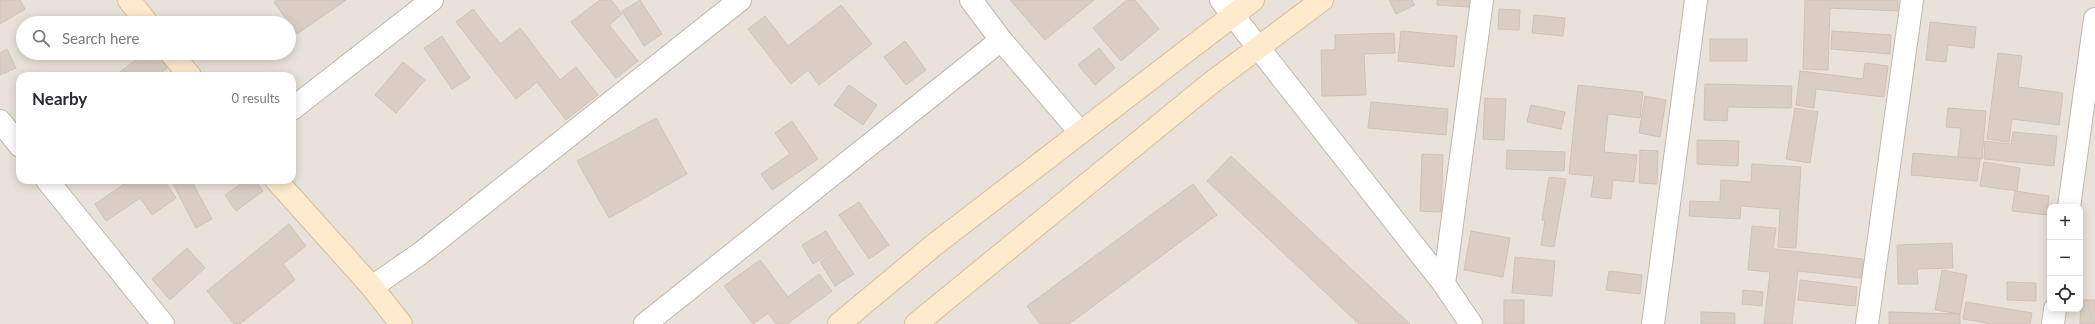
<!DOCTYPE html>
<html lang="en">
<head>
<meta charset="utf-8">
<style>
	:root { --surface:#fff; --page:#f2f2f3; --text:#2b2b33; --muted:#7c7c81; --line:#e1e1e2 }
	body { margin:0; font-family:Lato,sans-serif; background:var(--page); color:var(--text) }
	.controls { position:absolute; right:12px; bottom:12px; display:grid; overflow:hidden; border-radius:8px; box-shadow:0 2px 10px #0003 }
	.controls button { width:36px; height:36px; display:grid; place-items:center; padding:0; border:0; border-bottom:1px solid var(--line); background:var(--surface); color:var(--text); font:20px sans-serif }
	.list { margin:0; padding:0; list-style:none }
	h2 { display:flex; justify-content:space-between; align-items:center; height:52px; margin:0; padding:0 16px; font-size:17px }
	h2 small { font-size:13px; font-weight:400; color:var(--muted) }
	.icon { flex:none; width:22px; height:22px; fill:none; stroke:currentColor; stroke-width:2; stroke-linecap:round; stroke-linejoin:round }
	.map { position:relative; flex:none; width:2095px; height:324px; overflow:hidden }
	.search { position:absolute; background:var(--surface); box-shadow:0 2px 10px #0003; left:16px; top:16px; width:280px; height:44px; display:flex; align-items:center; gap:10px; box-sizing:border-box; padding:0 14px; border-radius:22px; color:var(--muted); font-size:15px }
	.panel { position:absolute; background:var(--surface); box-shadow:0 2px 10px #0003; left:16px; top:72px; width:280px; height:112px; border-radius:12px }
	.map>svg:first-child { display:block }
	.residential { fill:#e9e2da; fill-rule:evenodd }
	.building { fill:#dacec4; stroke:#d2c1b4 }
	.lines { fill:none; stroke-linecap:round; stroke-linejoin:round }
	.street-casing { stroke:#c1b7ae; stroke-width:24 }
	.secondary-casing { stroke:#d7be9f; stroke-width:24 }
	.street { stroke:#fff; stroke-width:22 }
	.secondary { stroke:#feeacd; stroke-width:22 }
</style>
</head>
<body>
<div class="map">
<svg width="2095" height="324" viewBox="0 0 2095 324">
	<rect width="100%" height="100%" fill="#f5f1ec"/>
	<path class="residential" d="M0,0h2095v324h-2095zM23,23h266v30h-266zM20,76h272v104h-272zM2050,207h30v102h-30z"/>
	<g class="building">
		<polygon points="0,0 20,0 25,9 0,24"/>
		<polygon points="277,0 346,0 297,34 274,2"/>
		<polygon points="600,0 611,0 622,14 609,25 638,61 616,78 571,22"/>
		<polygon points="640,0 662,34 644,46 622,11"/>
		<polygon points="1010,0 1094,0 1045,40"/>
		<polygon points="1127,0 1135,0 1159,29 1121,61 1093,28"/>
		<polygon points="1389,0 1412,0 1415,5 1396,14"/>
		<polygon points="1437,0 1469,0 1469,7 1437,5"/>
		<polygon points="1805,0 1898,0 1898,11 1830,8 1828,70 1803,69"/>
		<polygon points="841,5 872,44 819,85 808,70 791,84 748,29 765,16 788,46"/>
		<polygon points="473,9 500,44 520,28 560,80 576,67 598,95 566,120 537,82 516,99 456,22"/>
		<polygon points="1499,9 1520,10 1519,30 1498,29"/>
		<polygon points="1534,15 1565,18 1563,36 1532,33"/>
		<polygon points="1930,22 1976,27 1974,48 1948,45 1946,62 1926,60"/>
		<polygon points="1401,31 1457,36 1454,67 1398,61"/>
		<polygon points="1832,31 1891,35 1890,54 1831,49"/>
		<polygon points="1394,33 1395,53 1364,54 1366,95 1322,96 1321,50 1335,50 1335,35"/>
		<polygon points="442,36 470,78 452,89 424,48"/>
		<rect x="1710" y="39" width="37" height="22"/>
		<polygon points="905,41 926,70 906,85 884,57"/>
		<polygon points="1099,48 1115,68 1095,85 1078,65"/>
		<polygon points="7,49 16,68 0,75 0,53"/>
		<polygon points="145,53 158,53 169,67 156,76 115,76"/>
		<polygon points="1998,53 2022,56 2018,87 2063,93 2059,125 2012,119 2009,142 1987,139"/>
		<polygon points="403,62 425,80 396,113 375,95"/>
		<polygon points="1865,63 1888,66 1884,97 1816,89 1814,108 1796,105 1800,71 1863,79"/>
		<polygon points="1705,84 1792,86 1791,108 1728,107 1727,121 1704,120"/>
		<polygon points="849,85 877,105 863,125 834,105"/>
		<polygon points="1578,85 1643,92 1640,118 1608,114 1604,152 1637,155 1634,182 1613,180 1611,199 1591,197 1594,176 1569,174"/>
		<polygon points="1645,96 1666,100 1660,137 1639,133"/>
		<polygon points="1485,98 1506,99 1504,140 1483,139"/>
		<polygon points="1371,102 1448,109 1446,135 1368,128"/>
		<polygon points="1531,105 1565,112 1561,129 1527,122"/>
		<polygon points="1795,108 1818,112 1810,163 1786,159"/>
		<polygon points="1948,108 1986,111 1982,159 1958,157 1961,128 1946,127"/>
		<polygon points="656,118 687,174 609,218 577,161"/>
		<polygon points="792,121 818,159 772,190 761,174 790,154 775,133"/>
		<polygon points="2013,132 2057,136 2054,166 1984,159 1985,141 2011,144"/>
		<polygon points="1697,140 1739,141 1738,166 1697,164"/>
		<polygon points="1507,150 1565,152 1564,171 1506,169"/>
		<polygon points="1640,150 1658,151 1657,184 1639,183"/>
		<polygon points="1913,153 1980,159 1977,181 1911,175"/>
		<polygon points="1422,154 1443,155 1441,212 1420,211"/>
		<polygon points="1231,156 1410,324 1359,324 1207,181"/>
		<polygon points="1984,162 2020,168 2017,191 1980,186"/>
		<polygon points="1752,164 1801,167 1796,248 1778,247 1780,209 1741,206 1740,219 1689,216 1690,201 1720,202 1721,180 1751,182"/>
		<polygon points="1549,177 1566,179 1554,247 1541,245 1545,220 1542,220"/>
		<polygon points="130,180 164,180 176,198 152,215 140,198 106,221 95,204"/>
		<polygon points="171,180 191,180 212,219 196,228"/>
		<polygon points="246,180 255,180 263,191 236,211 225,195"/>
		<polygon points="1193,184 1217,215 1069,324 1040,324 1027,306"/>
		<polygon points="2015,191 2049,196 2047,215 2012,211"/>
		<polygon points="859,202 889,245 869,259 839,215"/>
		<polygon points="289,224 306,246 283,264 295,280 240,324 234,324 207,291"/>
		<polygon points="1752,226 1776,228 1773,249 1863,259 1861,278 1798,271 1792,324 1764,324 1770,272 1748,270"/>
		<polygon points="826,231 837,249 813,264 802,245"/>
		<polygon points="1471,231 1510,238 1503,277 1464,270"/>
		<polygon points="1952,243 1953,268 1917,269 1918,284 1898,284 1897,245"/>
		<polygon points="187,248 205,268 170,300 152,279"/>
		<polygon points="838,250 854,274 835,286 820,262"/>
		<polygon points="1515,257 1555,261 1552,296 1512,293"/>
		<polygon points="760,260 788,297 819,274 832,291 787,324 776,324 768,313 753,324 724,286"/>
		<polygon points="1942,270 1967,275 1960,314 1935,310"/>
		<polygon points="1609,271 1642,275 1640,294 1606,290"/>
		<polygon points="1800,280 1857,287 1855,306 1798,300"/>
		<polygon points="2007,282 2036,283 2036,301 2007,300"/>
		<polygon points="1743,290 1763,292 1762,306 1742,304"/>
		<rect x="1504" y="300" width="20" height="24"/>
		<polygon points="2081,300 2095,300 2095,324 2080,324"/>
		<polygon points="1966,302 2032,313 2030,324 1992,324 1963,319"/>
		<polygon points="1701,312 1735,313 1735,324 1701,324"/>
		<polygon points="1889,312 1960,314 1960,324 1889,324"/>
	</g>
	<g class="lines">
		<g class="street-casing">
			<g id="street">
				<polyline points="971,0 1001,40 1080,132"/>
				<polyline points="1221,0 1444,284 1471,324"/>
				<polyline points="292,109 432,0"/>
				<polyline points="0,121 20,146"/>
				<polyline points="47,180 163,324"/>
				<polyline points="2069,207 2095,19"/>
				<polyline points="1444,284 1482,0"/>
				<polyline points="372,287 421,253 740,0"/>
				<polyline points="645,324 1001,40"/>
				<polyline points="1653,324 1696,0"/>
				<polyline points="1867,324 1912,0"/>
				<polyline points="2053,324 2055,309"/>
			</g>
		</g>
		<g class="secondary-casing">
			<g id="secondary">
				<polyline points="129,0 147,23"/>
				<polyline points="171,53 190,76"/>
				<polyline points="276,180 372,287 401,324"/>
				<polyline points="839,324 934,245 1253,0"/>
				<polyline points="916,324 1211,83 1322,0"/>
			</g>
		</g>
		<use href="#street" class="street"/>
		<use href="#secondary" class="secondary"/>
	</g>
</svg>
<div class="controls">
<button>+</button>
<button>−</button>
<button><svg class="icon" aria-label="locate" viewBox="0 0 24 24"><circle cx="12" cy="12" r="6"/><path d="M12 2v4M12 18v4M2 12h4M18 12h4"/></svg></button>
</div>
<div class="search"><svg class="icon" aria-label="search" viewBox="0 0 24 24"><circle cx="10" cy="10" r="6"/><path d="M15 15l6 6"/></svg>Search here</div>
<section class="panel">
<h2>Nearby<small>0 results</small></h2>
<ul class="list">
</ul>
</section>
</div>
</body>
</html>
